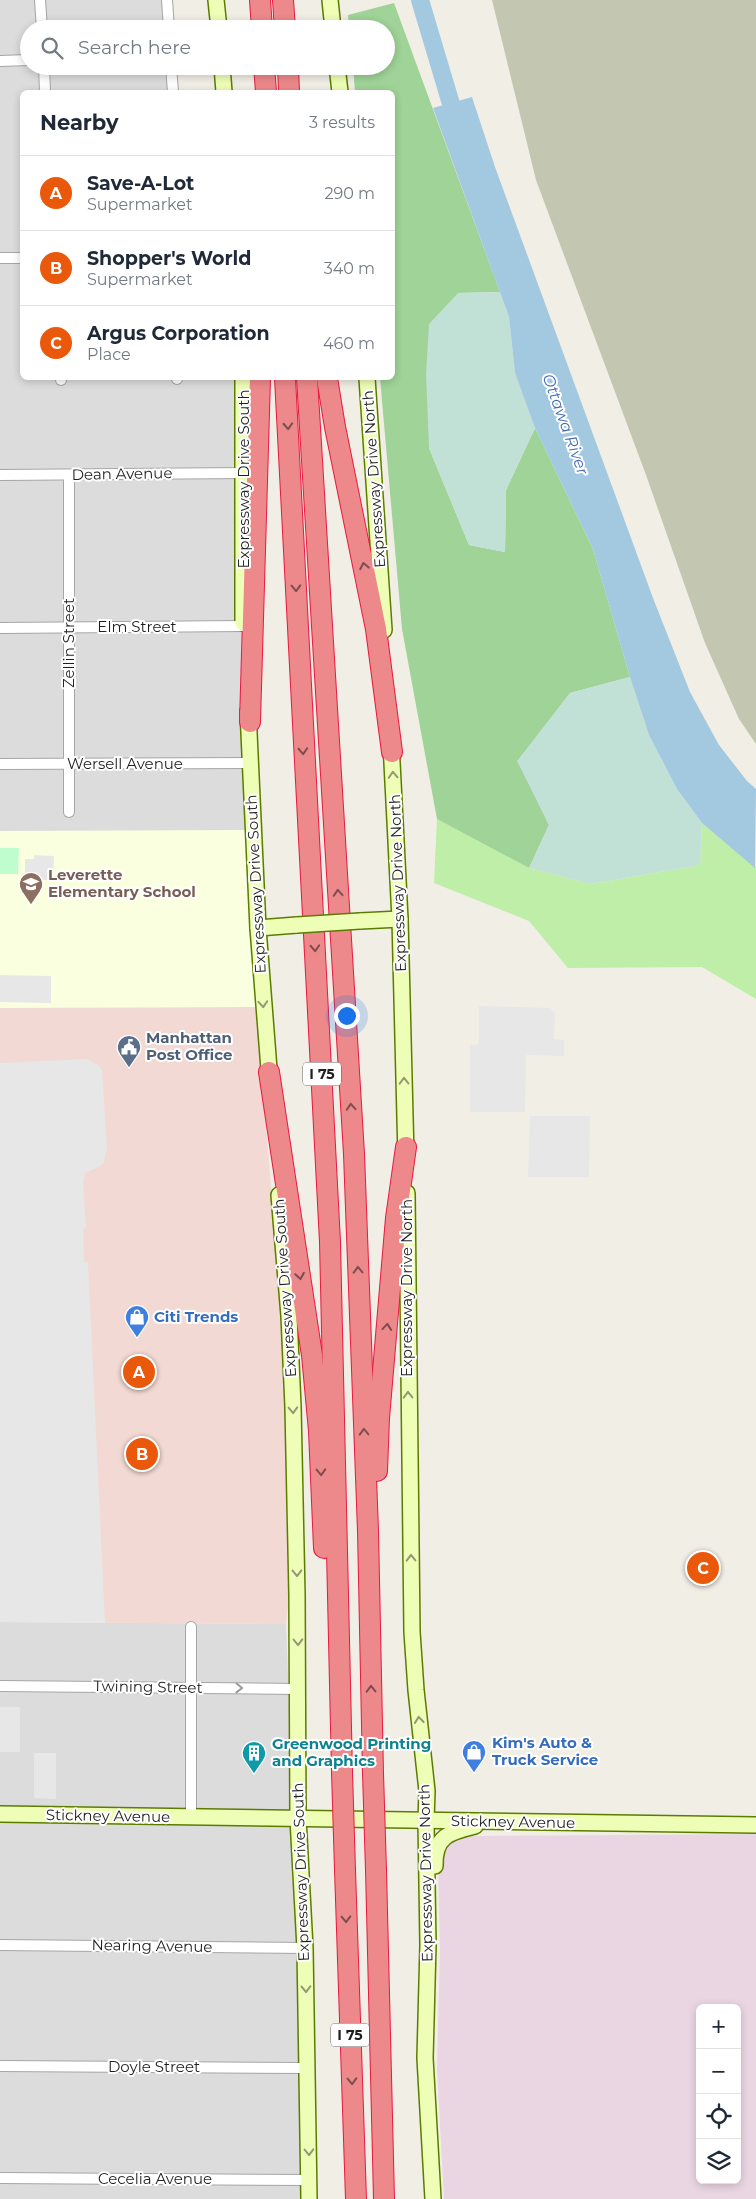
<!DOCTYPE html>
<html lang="en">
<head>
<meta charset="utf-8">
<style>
	:root { --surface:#fff; --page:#f6f6f7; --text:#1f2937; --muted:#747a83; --line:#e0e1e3; --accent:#ea580c }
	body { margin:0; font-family:Montserrat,sans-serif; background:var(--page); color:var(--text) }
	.controls { position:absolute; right:15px; bottom:15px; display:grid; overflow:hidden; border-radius:8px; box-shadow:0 2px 8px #0003 }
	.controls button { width:45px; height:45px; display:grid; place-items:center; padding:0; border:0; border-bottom:1px solid var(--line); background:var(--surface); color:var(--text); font:25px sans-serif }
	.you { position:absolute; left:346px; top:1015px; width:18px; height:18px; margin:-12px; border:4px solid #fff; border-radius:50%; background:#1a73e8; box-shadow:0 0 0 8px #1a73e833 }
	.badge { display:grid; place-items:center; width:32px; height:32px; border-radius:50%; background:var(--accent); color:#fff; font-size:16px; font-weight:700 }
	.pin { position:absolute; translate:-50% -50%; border:2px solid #fff; box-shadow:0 1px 5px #0006 }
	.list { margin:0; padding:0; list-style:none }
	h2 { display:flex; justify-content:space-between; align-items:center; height:65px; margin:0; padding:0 20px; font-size:21px }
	h2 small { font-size:16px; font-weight:400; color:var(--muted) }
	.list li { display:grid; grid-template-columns:32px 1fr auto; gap:15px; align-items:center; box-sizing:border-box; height:75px; padding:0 20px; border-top:1px solid var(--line) }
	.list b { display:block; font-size:19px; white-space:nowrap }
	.list p { margin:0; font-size:16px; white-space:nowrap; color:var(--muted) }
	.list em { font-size:16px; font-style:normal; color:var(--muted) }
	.icon { flex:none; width:28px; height:28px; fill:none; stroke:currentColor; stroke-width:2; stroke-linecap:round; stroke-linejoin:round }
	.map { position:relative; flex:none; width:756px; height:2199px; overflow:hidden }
	.search { position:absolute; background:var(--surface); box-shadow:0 2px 8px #0003; left:20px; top:20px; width:375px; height:55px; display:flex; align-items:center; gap:12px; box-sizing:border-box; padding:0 18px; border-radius:28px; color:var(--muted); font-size:19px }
	.panel { position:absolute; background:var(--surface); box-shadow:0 2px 8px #0003; left:20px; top:90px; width:375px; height:290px; border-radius:8px }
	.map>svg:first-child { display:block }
	.residential { fill:#dddcdc }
	.commercial { fill:#f2d9d3 }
	.industrial { fill:#ead6e3; fill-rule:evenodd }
	.education { fill:#faffdf }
	.construction { fill:#c3c6b0 }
	.grass { fill:#bfeea8 }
	.forest { fill:#9fd397 }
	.wetland { fill:#c1e0d6 }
	.park { fill:#c0fdce }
	.parking { fill:#e7e7e7 }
	.water { fill:#a3c9e1 }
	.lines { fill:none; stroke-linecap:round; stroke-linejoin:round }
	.river { stroke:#a3c9e1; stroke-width:18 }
	.street-casing { stroke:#a6a6a6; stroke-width:12 }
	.secondary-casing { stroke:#5c7c00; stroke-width:18 }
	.highway-casing { stroke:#e71a41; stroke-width:22 }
	.street { stroke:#fff; stroke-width:10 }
	.secondary { stroke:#effeb6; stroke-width:15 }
	.highway { stroke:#ed888b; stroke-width:20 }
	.secondary-bridge-casing { stroke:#5c7c00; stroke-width:18; stroke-linecap:butt }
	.highway-bridge-casing { stroke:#e71a41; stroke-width:22; stroke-linecap:butt }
	.secondary-bridge { stroke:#effeb6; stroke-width:15 }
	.highway-bridge { stroke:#ed888b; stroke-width:20 }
	.oneway { stroke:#7c4e50 }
	.oneway2 { stroke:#919a72 }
	.oneway3 { stroke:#9a9a9a }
	.labels { text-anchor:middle; stroke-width:4; stroke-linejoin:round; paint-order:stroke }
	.shield { fill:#fff; stroke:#626262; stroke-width:1 }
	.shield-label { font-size:14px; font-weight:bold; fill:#1f1f1f }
	.street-label { font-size:15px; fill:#1f1f1f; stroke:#fff }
	.education-label { font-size:15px; font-weight:bold; fill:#785e54; stroke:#fff; text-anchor:start }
	.service-label { font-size:15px; font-weight:bold; fill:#4e5e75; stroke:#fff; text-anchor:start }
	.shop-label { font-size:15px; font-weight:bold; fill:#366cbe; stroke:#fff; text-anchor:start }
	.culture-label { font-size:15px; font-weight:bold; fill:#0d838f; stroke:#fff; text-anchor:start }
	.water-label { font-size:16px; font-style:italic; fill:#456cb6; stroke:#fff }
</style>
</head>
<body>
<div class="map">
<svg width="756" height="2199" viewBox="0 0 756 2199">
	<rect width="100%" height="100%" fill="#f1eee5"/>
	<g class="residential">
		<polygon points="0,0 168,0 171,29 29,29 29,66 173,66 176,92 22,92 22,378 236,378 250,722 245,830 256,1007 0,1008"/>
		<polygon points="0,1622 286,1624 308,2199 0,2199"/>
	</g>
	<polygon class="commercial" points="256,1007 283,1331 290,1585 286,1624 0,1622 0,1008"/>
	<path class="industrial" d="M756,1834v365h-312l-7,-131 3,-119 -2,-85 6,-19 25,-9zM700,2008h37v172h-37z"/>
	<polygon class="education" points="245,830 256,1007 0,1008 0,831"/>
	<polygon class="construction" points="492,0 756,0 756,744 739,719 705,643 646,475 536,180"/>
	<polygon class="grass" points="437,819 529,868 591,884 700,865 702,823 756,867 756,999 702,967 568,968 529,921 434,883"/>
	<polygon class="forest" points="394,3 500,292 458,293 429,448 469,545 505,552 506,490 535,428 593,549 630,677 570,693 518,761 549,825 529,868 437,819 402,629 380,378 392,378 392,92 355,92 353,66 386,66 386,29 349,29 348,15"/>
	<g class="wetland">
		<polygon points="500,292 509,317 515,373 535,428 506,490 505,552 469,545 429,448 426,374 429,324 458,293"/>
		<polygon points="630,677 649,735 677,789 702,823 700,865 591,884 529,868 549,825 517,761 570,693"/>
	</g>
	<polygon class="park" points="0,848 19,848 18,874 0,874"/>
	<g class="parking">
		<polygon points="34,855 54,856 53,880 25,880 25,859 34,859"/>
		<polygon points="0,975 51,976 51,1003 0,1002"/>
		<polygon points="479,1006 550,1008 555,1013 554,1039 564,1040 564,1056 526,1055 525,1112 470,1112 470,1045 479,1044"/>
		<polygon points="87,1059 98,1065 102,1070 107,1148 104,1162 99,1167 85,1173 83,1183 86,1228 83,1229 84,1262 88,1262 105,1623 0,1622 0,1063"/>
		<polygon points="530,1116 590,1116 589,1177 528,1177"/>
		<rect x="0" y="1707" width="20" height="45"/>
		<polygon points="34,1753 56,1753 56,1799 34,1798"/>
	</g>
	<polygon class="water" points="472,97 495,167 653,598 690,692 719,745 747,781 756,789 755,868 702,823 677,789 649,735 630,677 593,549 535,428 515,373 509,317 433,108"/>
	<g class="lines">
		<polyline class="river" points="420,0 457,124"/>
		<g class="street-casing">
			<g id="street">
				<polyline points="40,0 42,29"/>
				<polyline points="167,0 169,29"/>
				<polyline points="0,61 29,60"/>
				<polyline points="44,66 45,92"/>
				<polyline points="171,66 173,92"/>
				<polyline points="0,258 22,258"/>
				<polyline points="61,378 61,380"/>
				<polyline points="177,378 177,379"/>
				<polyline points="0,475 244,473"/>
				<polyline points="69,475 69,812"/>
				<polyline points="0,628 244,626"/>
				<polyline points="0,764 250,763"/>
				<polyline points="0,1686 297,1689"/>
				<polyline points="191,1817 191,1627"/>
				<polyline points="0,1945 305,1948"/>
				<polyline points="0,2066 307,2068"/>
				<polyline points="0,2178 309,2180"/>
			</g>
		</g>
		<g class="secondary-casing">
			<g id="secondary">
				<polyline points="216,0 219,29"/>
				<polyline points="330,0 333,29"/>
				<polyline points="222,66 224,92"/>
				<polyline points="337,66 340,92"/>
				<polyline points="243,378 243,623"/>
				<polyline points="367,378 384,630"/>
				<polyline points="248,711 258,928 270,1082"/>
				<polyline points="391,743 400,919 406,1157"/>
				<polyline points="360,921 400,919"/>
				<polyline points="258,928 297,925"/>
				<polyline points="407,1193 412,1632 416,1690 427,1791 426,1821 428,1945 425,2058 433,2199"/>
				<polyline points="279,1195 289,1316 293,1407 297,1595 298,1818 305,1948 309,2199"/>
				<polyline points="0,1814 756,1825"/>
				<path d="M435,1866c-1,-30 15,-34 40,-40"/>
			</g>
		</g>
		<g class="highway-casing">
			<g id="highway">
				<polyline points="260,0 262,29"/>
				<polyline points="283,0 285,29"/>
				<polyline points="264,66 266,92"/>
				<polyline points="288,66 289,92"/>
				<polyline points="285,378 330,1242 342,1772"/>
				<polyline points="307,378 354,1154 368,1531 373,1773"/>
				<polyline points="327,378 335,427 376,629 392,752"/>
				<polyline points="250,722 260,378"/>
				<polyline points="269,1072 312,1355 319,1431 324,1548"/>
				<polyline points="377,1471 379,1418 396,1218 406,1147"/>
				<polyline points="345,1870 356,2199"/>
				<polyline points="376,1870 384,2199"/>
			</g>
		</g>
		<use href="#street" class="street"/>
		<use href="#secondary" class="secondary"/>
		<use href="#highway" class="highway"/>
		<g class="secondary-bridge-casing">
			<polyline id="secondary-bridge" points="297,925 360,921"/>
		</g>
		<g class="highway-bridge-casing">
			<g id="highway-bridge">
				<polyline points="342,1772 345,1870"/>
				<polyline points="373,1773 376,1870"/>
			</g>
		</g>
		<use href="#secondary-bridge" class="secondary-bridge"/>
		<use href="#highway-bridge" class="highway-bridge"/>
	</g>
	<defs><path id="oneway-chevron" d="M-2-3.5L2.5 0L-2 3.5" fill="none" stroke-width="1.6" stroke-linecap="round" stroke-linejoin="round" transform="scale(1.25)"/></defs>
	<g class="oneway">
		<use href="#oneway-chevron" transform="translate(288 426) rotate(87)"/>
		<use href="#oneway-chevron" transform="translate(364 566) rotate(-101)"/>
		<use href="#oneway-chevron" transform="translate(296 588) rotate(88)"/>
		<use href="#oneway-chevron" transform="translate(303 751) rotate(87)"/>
		<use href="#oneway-chevron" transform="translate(338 893) rotate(-94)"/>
		<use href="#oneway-chevron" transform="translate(315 948) rotate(87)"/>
		<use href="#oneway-chevron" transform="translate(351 1107) rotate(-94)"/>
		<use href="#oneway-chevron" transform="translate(358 1270) rotate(-92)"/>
		<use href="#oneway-chevron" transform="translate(300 1276) rotate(81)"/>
		<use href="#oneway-chevron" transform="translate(387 1327) rotate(-85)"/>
		<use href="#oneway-chevron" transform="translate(364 1432) rotate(-92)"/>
		<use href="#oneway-chevron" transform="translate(321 1472) rotate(88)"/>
		<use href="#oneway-chevron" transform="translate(371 1689) rotate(-91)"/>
		<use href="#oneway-chevron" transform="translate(346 1919) rotate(88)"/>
		<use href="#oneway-chevron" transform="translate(352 2081) rotate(88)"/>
	</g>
	<g class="oneway2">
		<use href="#oneway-chevron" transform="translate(393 775) rotate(-93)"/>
		<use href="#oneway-chevron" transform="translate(263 1004) rotate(86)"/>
		<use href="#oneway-chevron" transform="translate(404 1081) rotate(-91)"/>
		<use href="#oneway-chevron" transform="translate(408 1395) rotate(-91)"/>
		<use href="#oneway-chevron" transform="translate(293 1410) rotate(88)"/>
		<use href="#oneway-chevron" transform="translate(411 1558) rotate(-91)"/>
		<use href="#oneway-chevron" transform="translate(297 1573) rotate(89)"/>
		<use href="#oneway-chevron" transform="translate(298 1642) rotate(89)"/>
		<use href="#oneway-chevron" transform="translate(419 1720) rotate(-96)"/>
		<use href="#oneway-chevron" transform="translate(306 1989) rotate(89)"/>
		<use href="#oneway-chevron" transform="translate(309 2152) rotate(89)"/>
	</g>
	<use class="oneway3" href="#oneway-chevron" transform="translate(239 1688) rotate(1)"/>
	<defs>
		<g id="school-pin" transform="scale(1.25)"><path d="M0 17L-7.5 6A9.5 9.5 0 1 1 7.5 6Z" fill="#8d6e63" stroke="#fff"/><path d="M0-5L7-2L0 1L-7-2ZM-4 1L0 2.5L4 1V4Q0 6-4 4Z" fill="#fff"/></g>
		<g id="civic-pin" transform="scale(1.25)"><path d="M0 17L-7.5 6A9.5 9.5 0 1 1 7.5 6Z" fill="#5c6f8a" stroke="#fff"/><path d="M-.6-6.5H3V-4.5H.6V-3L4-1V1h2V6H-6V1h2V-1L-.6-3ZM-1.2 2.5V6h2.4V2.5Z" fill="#fff"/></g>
		<g id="shop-pin" transform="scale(1.25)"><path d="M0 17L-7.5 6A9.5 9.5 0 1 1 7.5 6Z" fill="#3f7fe0" stroke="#fff"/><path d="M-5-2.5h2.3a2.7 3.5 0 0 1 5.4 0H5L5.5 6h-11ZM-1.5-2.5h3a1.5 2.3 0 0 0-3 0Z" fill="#fff"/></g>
		<g id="building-pin" transform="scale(1.25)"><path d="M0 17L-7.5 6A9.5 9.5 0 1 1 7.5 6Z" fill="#0f9aa8" stroke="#fff"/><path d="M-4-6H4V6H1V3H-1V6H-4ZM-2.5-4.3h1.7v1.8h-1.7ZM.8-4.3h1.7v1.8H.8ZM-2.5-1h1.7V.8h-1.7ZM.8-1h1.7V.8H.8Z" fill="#fff"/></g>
	</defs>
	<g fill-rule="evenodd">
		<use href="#school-pin" x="31" y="884"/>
		<use href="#civic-pin" x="129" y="1047"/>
		<use href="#shop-pin" x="137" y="1317"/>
		<use href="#shop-pin" x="474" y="1752"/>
		<use href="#building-pin" x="254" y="1753"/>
	</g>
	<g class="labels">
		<g class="shield">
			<rect x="303" y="1062.5" width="38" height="23" rx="4"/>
			<rect x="331" y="2023.5" width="38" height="23" rx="4"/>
		</g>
		<g class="shield-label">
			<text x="322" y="1079">I 75</text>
			<text x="350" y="2040">I 75</text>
		</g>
		<g class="street-label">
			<text transform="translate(122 474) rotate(-1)" y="5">Dean Avenue</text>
			<text transform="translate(244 479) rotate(-90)" y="5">Expressway Drive South</text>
			<text transform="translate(374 479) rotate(-94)" y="5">Expressway Drive North</text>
			<text x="137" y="632">Elm Street</text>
			<text transform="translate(69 643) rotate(-90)" y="5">Zellin Street</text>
			<text x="125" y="769">Wersell Avenue</text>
			<text transform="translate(398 883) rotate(-92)" y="5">Expressway Drive North</text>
			<text transform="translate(256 884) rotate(-93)" y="5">Expressway Drive South</text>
			<text transform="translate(285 1288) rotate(-94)" y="5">Expressway Drive South</text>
			<text transform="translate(407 1288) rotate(-90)" y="5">Expressway Drive North</text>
			<text transform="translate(148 1687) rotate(1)" y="5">Twining Street</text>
			<text transform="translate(108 1816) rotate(1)" y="5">Stickney Avenue</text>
			<text transform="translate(513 1822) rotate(1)" y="5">Stickney Avenue</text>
			<text transform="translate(301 1872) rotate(-92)" y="5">Expressway Drive South</text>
			<text transform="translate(426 1873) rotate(-91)" y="5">Expressway Drive North</text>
			<text transform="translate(152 1946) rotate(1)" y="5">Nearing Avenue</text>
			<text x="154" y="2072">Doyle Street</text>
			<text x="155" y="2184">Cecelia Avenue</text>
		</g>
		<g class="education-label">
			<text x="48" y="880">Leverette<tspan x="48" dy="17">Elementary School</tspan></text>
		</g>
		<g class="service-label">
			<text x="146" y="1043">Manhattan<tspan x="146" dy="17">Post Office</tspan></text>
		</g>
		<g class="shop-label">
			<text x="154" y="1322">Citi Trends</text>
			<text x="492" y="1748">Kim's Auto &amp;<tspan x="492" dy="17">Truck Service</tspan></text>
		</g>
		<g class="culture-label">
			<text x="272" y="1749">Greenwood Printing<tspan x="272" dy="17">and Graphics</tspan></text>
		</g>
		<g class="water-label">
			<text transform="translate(566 424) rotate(70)" y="6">Ottawa River</text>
		</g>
	</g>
</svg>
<div class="controls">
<button>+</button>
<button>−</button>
<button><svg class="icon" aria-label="locate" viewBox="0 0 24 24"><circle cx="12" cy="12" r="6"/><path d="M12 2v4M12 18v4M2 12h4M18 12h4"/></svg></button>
<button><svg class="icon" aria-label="layers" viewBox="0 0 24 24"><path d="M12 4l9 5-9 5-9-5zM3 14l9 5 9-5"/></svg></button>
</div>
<div class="you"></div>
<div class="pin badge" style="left:139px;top:1372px">A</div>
<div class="pin badge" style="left:142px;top:1454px">B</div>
<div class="pin badge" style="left:703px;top:1568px">C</div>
<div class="search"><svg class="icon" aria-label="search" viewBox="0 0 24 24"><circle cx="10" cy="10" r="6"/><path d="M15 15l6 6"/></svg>Search here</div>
<section class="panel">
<h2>Nearby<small>3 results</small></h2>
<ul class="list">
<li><span class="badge">A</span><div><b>Save-A-Lot</b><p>Supermarket</p></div><em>290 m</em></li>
<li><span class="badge">B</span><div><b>Shopper's World</b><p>Supermarket</p></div><em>340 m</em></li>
<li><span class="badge">C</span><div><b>Argus Corporation</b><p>Place</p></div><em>460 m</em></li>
</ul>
</section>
</div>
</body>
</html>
